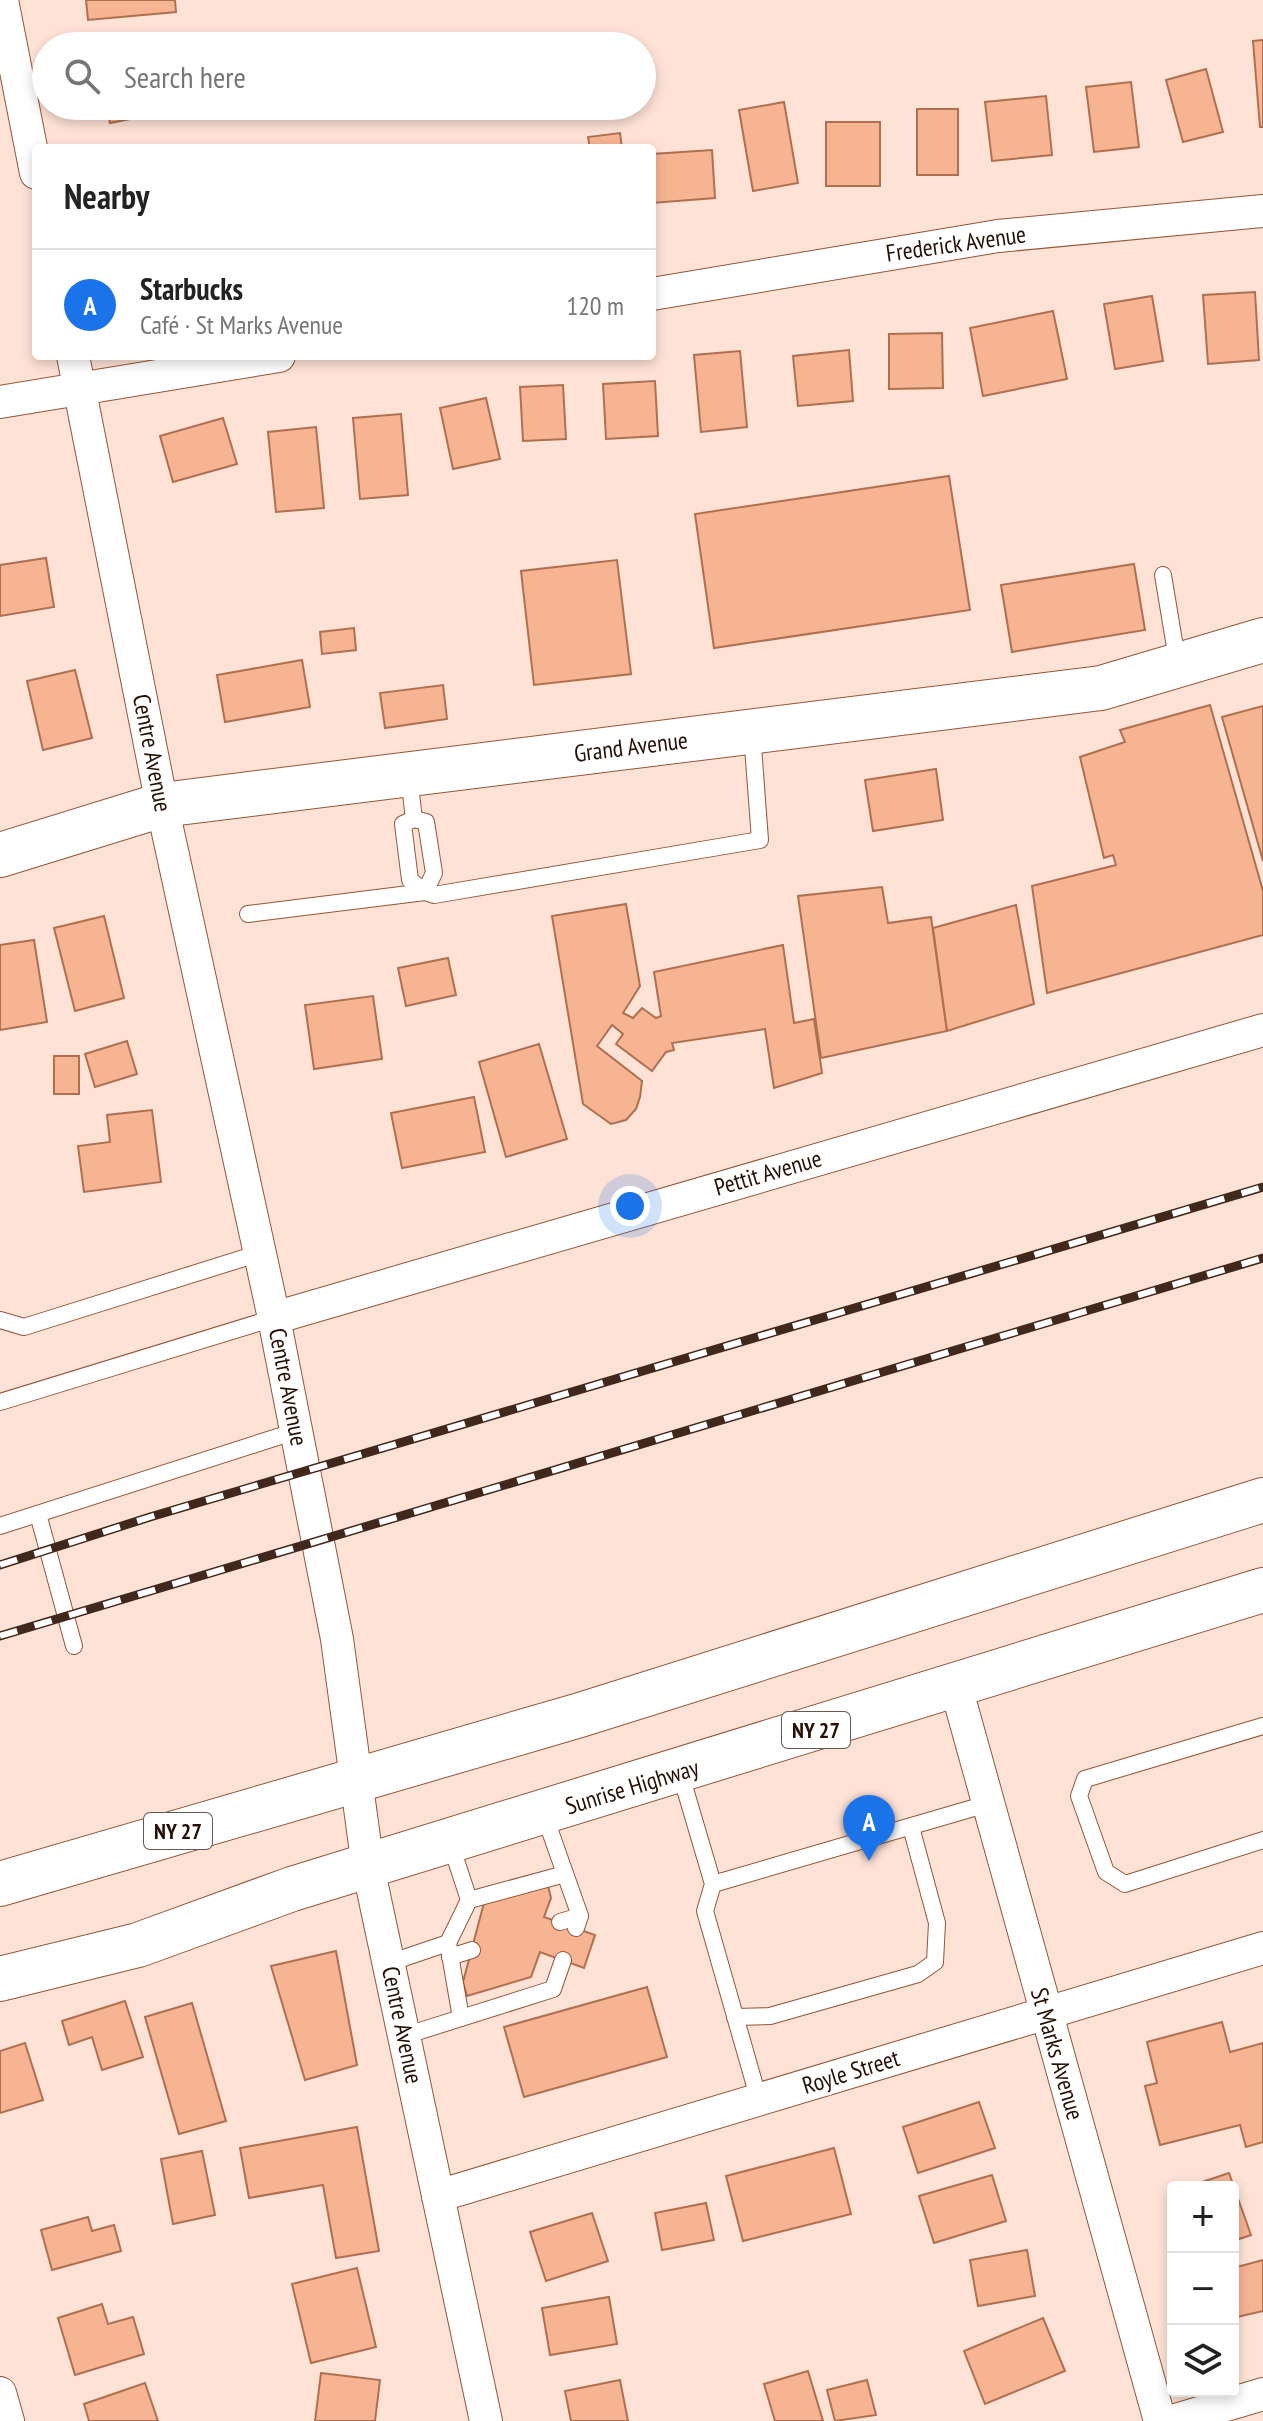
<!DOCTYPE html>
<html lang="en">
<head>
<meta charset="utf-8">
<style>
	:root { --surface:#fff; --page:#f6f6f6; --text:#222; --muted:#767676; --line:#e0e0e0; --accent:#1a73e8 }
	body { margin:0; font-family:"PT Sans Narrow",sans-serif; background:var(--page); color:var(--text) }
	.controls { position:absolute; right:24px; bottom:24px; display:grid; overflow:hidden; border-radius:8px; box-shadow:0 4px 12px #0003 }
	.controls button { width:72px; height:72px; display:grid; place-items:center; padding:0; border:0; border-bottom:2px solid var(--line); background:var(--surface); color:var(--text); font:40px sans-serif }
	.you { position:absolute; left:630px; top:1206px; width:28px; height:28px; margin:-20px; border:6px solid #fff; border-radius:50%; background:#1a73e8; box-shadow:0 0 0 12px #1a73e833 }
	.badge { display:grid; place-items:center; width:52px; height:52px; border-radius:50%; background:var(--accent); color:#fff; font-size:26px; font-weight:700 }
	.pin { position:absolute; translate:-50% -66px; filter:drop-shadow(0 2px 4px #0008) }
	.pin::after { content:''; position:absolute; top:42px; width:28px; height:24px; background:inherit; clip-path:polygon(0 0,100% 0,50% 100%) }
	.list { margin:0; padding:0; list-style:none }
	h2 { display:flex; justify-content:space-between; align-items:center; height:104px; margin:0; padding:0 32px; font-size:34px }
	h2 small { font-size:26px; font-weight:400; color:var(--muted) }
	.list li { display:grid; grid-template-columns:52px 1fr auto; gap:24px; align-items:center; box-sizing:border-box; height:112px; padding:0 32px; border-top:2px solid var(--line) }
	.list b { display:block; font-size:30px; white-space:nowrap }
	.list p { margin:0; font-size:26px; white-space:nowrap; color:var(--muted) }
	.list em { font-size:26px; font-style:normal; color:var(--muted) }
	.icon { flex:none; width:44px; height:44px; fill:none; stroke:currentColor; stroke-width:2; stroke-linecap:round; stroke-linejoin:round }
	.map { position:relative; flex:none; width:1263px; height:2421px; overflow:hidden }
	.search { position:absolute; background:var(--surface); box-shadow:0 4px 12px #0003; left:32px; top:32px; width:624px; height:88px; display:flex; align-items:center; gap:20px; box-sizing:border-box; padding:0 28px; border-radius:44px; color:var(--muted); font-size:30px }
	.panel { position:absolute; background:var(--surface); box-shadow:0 4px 12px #0003; left:32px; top:144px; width:624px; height:216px; border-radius:8px }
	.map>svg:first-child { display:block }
	.building { fill:#f7b493; stroke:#ae7051; stroke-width:2 }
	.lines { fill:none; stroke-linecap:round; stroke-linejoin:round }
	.lane-casing { stroke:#925638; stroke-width:18 }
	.street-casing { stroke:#925638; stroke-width:34 }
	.secondary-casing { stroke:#925638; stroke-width:46 }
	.highway-casing { stroke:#925638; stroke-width:46 }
	.lane { stroke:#fff; stroke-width:16 }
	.street { stroke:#fff; stroke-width:32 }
	.secondary { stroke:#fff; stroke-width:44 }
	.highway { stroke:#fff; stroke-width:44 }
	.rail-casing { stroke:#40281d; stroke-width:9 }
	.rail { stroke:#fff; stroke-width:6; stroke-dasharray:18; stroke-linecap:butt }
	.labels { text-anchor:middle; stroke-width:6; stroke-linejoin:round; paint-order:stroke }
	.shield { fill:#fff; stroke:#67574f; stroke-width:2 }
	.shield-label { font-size:22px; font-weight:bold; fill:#260f04 }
	.street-label { font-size:24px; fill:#260f04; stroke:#fff }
</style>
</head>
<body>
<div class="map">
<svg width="1263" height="2421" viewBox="0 0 1263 2421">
	<rect width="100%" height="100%" fill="#fee2d5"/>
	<g class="building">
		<polygon points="86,0 175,0 176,12 88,20"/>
		<polygon points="1263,40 1263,127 1260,127 1253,41"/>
		<polygon points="1206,69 1223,132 1183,142 1166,80"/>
		<polygon points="1131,82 1139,147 1094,152 1086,87"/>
		<polygon points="1046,96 1052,155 992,161 985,102"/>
		<polygon points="784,102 798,183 753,191 739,110"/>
		<polygon points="106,106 178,106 179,109 110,123"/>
		<rect x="917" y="109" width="41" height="66"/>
		<rect x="826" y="122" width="54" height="64"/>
		<polygon points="620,133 622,148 590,148 588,137"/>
		<polygon points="712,150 715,198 652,203 652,154"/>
		<polygon points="1255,292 1259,360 1208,364 1203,295"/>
		<polygon points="1152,296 1163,361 1115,369 1104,304"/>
		<polygon points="1053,311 1067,379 983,396 970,328"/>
		<polygon points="942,333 943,388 889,389 889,334"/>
		<polygon points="849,350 853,401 798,406 793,356"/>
		<polygon points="740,351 747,427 701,432 694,355"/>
		<polygon points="655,381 658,436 606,439 603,384"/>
		<polygon points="563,385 566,439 523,441 520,387"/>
		<polygon points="486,398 500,459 453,469 440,408"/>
		<polygon points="401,414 408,495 360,499 353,418"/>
		<polygon points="223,418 237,464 173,482 160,436"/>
		<polygon points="316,427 324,508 276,512 268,432"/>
		<polygon points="949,476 970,610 714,648 695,514"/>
		<polygon points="46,558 54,607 0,616 0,565"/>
		<polygon points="617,560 631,674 534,685 521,571"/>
		<polygon points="1134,564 1145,630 1012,652 1001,585"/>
		<polygon points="354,628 356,650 322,654 320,632"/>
		<polygon points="302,660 310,707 225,722 217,675"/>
		<polygon points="75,670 92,738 43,750 27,681"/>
		<polygon points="443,685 447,719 385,728 380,693"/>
		<polygon points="1210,705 1263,891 1263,935 1047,993 1032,886 1116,865 1113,855 1104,858 1080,757 1125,742 1120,730"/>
		<polygon points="1263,706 1263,861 1222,717"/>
		<polygon points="936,769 943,820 873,831 865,780"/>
		<polygon points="882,887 888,923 931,917 947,1031 821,1058 798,896"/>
		<polygon points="626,904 640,986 623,1013 633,1018 642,1008 656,1018 661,1016 654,972 783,945 794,1023 814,1019 822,1073 774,1088 765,1029 672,1043 674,1050 666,1052 652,1071 616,1044 623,1034 612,1025 597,1046 642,1081 640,1097 636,1109 626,1120 611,1124 583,1104 552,916"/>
		<polygon points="1016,905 1034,1004 947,1031 933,928"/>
		<polygon points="104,916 124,998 75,1011 54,928"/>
		<polygon points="34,940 47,1022 0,1030 0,945"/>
		<polygon points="448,958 456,995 406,1006 398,968"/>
		<polygon points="373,996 382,1059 314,1069 305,1005"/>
		<polygon points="127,1041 137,1074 95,1087 85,1054"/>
		<polygon points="539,1044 567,1139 506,1157 479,1062"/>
		<rect x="54" y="1056" width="25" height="38"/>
		<polygon points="474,1097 485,1152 402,1168 391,1113"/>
		<polygon points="152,1110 161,1182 84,1192 78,1146 110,1142 107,1115"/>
		<polygon points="547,1882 551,1898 544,1917 595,1935 584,1968 540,1952 531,1977 467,1996 463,1982 485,1899"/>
		<polygon points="336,1951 357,2065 305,2080 271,1966"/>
		<polygon points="647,1987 667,2057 524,2097 504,2027"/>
		<polygon points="125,2001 143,2057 102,2070 92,2037 69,2045 62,2021"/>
		<polygon points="192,2003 226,2121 179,2134 145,2017"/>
		<polygon points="1222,2022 1230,2052 1263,2043 1263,2142 1246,2147 1240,2125 1160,2145 1145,2086 1157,2083 1147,2042"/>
		<polygon points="25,2043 43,2100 0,2113 0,2051"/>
		<polygon points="979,2102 995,2148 918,2173 903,2127"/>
		<polygon points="357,2127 379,2251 336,2258 323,2185 249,2198 240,2148"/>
		<polygon points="834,2148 851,2214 743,2241 726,2176"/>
		<polygon points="202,2151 215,2215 173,2224 161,2159"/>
		<polygon points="1229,2173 1251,2235 1233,2241 1233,2187 1187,2187"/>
		<polygon points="992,2175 1006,2221 934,2243 919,2196"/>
		<polygon points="706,2203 714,2240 662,2250 655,2213"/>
		<polygon points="592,2213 608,2261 546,2281 530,2232"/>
		<polygon points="88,2217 92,2231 114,2225 121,2251 52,2270 41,2230"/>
		<polygon points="1027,2250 1035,2296 978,2306 970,2260"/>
		<polygon points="1263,2260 1263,2311 1233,2318 1233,2268"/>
		<polygon points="357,2268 376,2347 311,2363 292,2284"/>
		<polygon points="609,2297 617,2344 550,2355 542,2308"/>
		<polygon points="102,2304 108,2324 133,2317 144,2354 75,2375 58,2318"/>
		<polygon points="1043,2318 1065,2371 985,2404 964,2351"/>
		<polygon points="808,2371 823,2421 775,2421 764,2384"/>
		<polygon points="321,2373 380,2380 375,2421 315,2421"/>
		<polygon points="620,2380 628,2421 571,2421 565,2391"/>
		<polygon points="867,2380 876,2415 835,2421 827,2390"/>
		<polygon points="145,2383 158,2421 89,2421 84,2404"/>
	</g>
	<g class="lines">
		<g class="lane-casing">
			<g id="lane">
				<polyline points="1163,575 1178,665"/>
				<polyline points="409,777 414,819"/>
				<polygon points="414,819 426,822 434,873 425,892 410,880 403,824"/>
				<polyline points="248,914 425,892 434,895 760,840 752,733"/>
				<polyline points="0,1320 24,1327 260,1253"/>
				<polyline points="0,1402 274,1318"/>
				<polyline points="38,1514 74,1646"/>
				<polyline points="0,1526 296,1431"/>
				<polyline points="1263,1726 1085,1779 1079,1796 1106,1872 1125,1884 1263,1840"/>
				<polyline points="680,1772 713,1884 705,1911 759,2100"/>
				<polyline points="544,1814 580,1916 576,1928"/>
				<polyline points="450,1842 469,1900 448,1943 461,2018"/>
				<polyline points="713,1884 987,1804"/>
				<polyline points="469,1900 565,1874"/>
				<polyline points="560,1922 580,1916"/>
				<polyline points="450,1957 472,1950"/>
				<polyline points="389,1963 448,1943"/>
				<polyline points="735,2017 770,2016 918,1974 935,1962 937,1923 911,1827"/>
				<polyline points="404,2036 553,1989 563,1960"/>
			</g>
		</g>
		<g class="street-casing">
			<g id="street">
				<polyline points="2,0 36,173"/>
				<polyline points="652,294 998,236 1263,211"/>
				<polyline points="73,356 162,805 274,1318 337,1639 368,1867 486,2421"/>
				<polyline points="0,402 279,356"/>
				<polyline points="274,1318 1263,1030"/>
				<polyline points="956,1687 1160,2421"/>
				<polyline points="438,2196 1263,1948"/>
				<polyline points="0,2393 8,2421"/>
				<polyline points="1172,2421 1263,2394"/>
			</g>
		</g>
		<g class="secondary-casing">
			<polyline id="secondary" points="0,855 162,805 1101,688 1263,640"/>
		</g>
		<g class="highway-casing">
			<g id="highway">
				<polyline points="0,1884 580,1715 1263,1500"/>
				<polyline points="0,1979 138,1945 292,1889 1263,1590"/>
			</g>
		</g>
		<use href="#lane" class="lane"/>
		<use href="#street" class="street"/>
		<use href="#secondary" class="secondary"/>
		<use href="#highway" class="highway"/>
		<g class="rail-casing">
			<g id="rail">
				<polyline points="0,1565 150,1517 1263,1187"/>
				<polyline points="0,1636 1263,1258"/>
			</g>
		</g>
		<use href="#rail" class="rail"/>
	</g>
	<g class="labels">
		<g class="shield">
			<rect x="782" y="1712" width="68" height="36" rx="6"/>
			<rect x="144" y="1813" width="68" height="36" rx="6"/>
		</g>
		<g class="shield-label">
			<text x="816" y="1738">NY 27</text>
			<text x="178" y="1839">NY 27</text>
		</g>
		<g class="street-label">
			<text transform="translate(956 244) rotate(-8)" y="8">Frederick Avenue</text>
			<text transform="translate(631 747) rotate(-7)" y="8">Grand Avenue</text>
			<text transform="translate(152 753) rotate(79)" y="8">Centre Avenue</text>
			<text transform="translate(768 1173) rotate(-16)" y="8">Pettit Avenue</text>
			<text transform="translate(288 1387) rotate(79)" y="8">Centre Avenue</text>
			<text transform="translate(632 1787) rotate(-17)" y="8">Sunrise Highway</text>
			<text transform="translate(402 2025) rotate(78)" y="8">Centre Avenue</text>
			<text transform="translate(1057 2054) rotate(74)" y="8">St Marks Avenue</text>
			<text transform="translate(851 2072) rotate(-17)" y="8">Royle Street</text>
		</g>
	</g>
</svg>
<div class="controls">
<button>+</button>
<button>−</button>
<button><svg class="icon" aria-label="layers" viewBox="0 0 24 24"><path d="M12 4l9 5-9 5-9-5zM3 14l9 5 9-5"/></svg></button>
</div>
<div class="you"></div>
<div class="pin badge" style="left:869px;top:1861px">A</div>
<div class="search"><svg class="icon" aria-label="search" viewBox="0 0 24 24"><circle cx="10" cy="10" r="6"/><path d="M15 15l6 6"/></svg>Search here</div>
<section class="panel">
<h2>Nearby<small></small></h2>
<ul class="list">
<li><span class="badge">A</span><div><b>Starbucks</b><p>Café · St Marks Avenue</p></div><em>120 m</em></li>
</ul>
</section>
</div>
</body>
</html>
